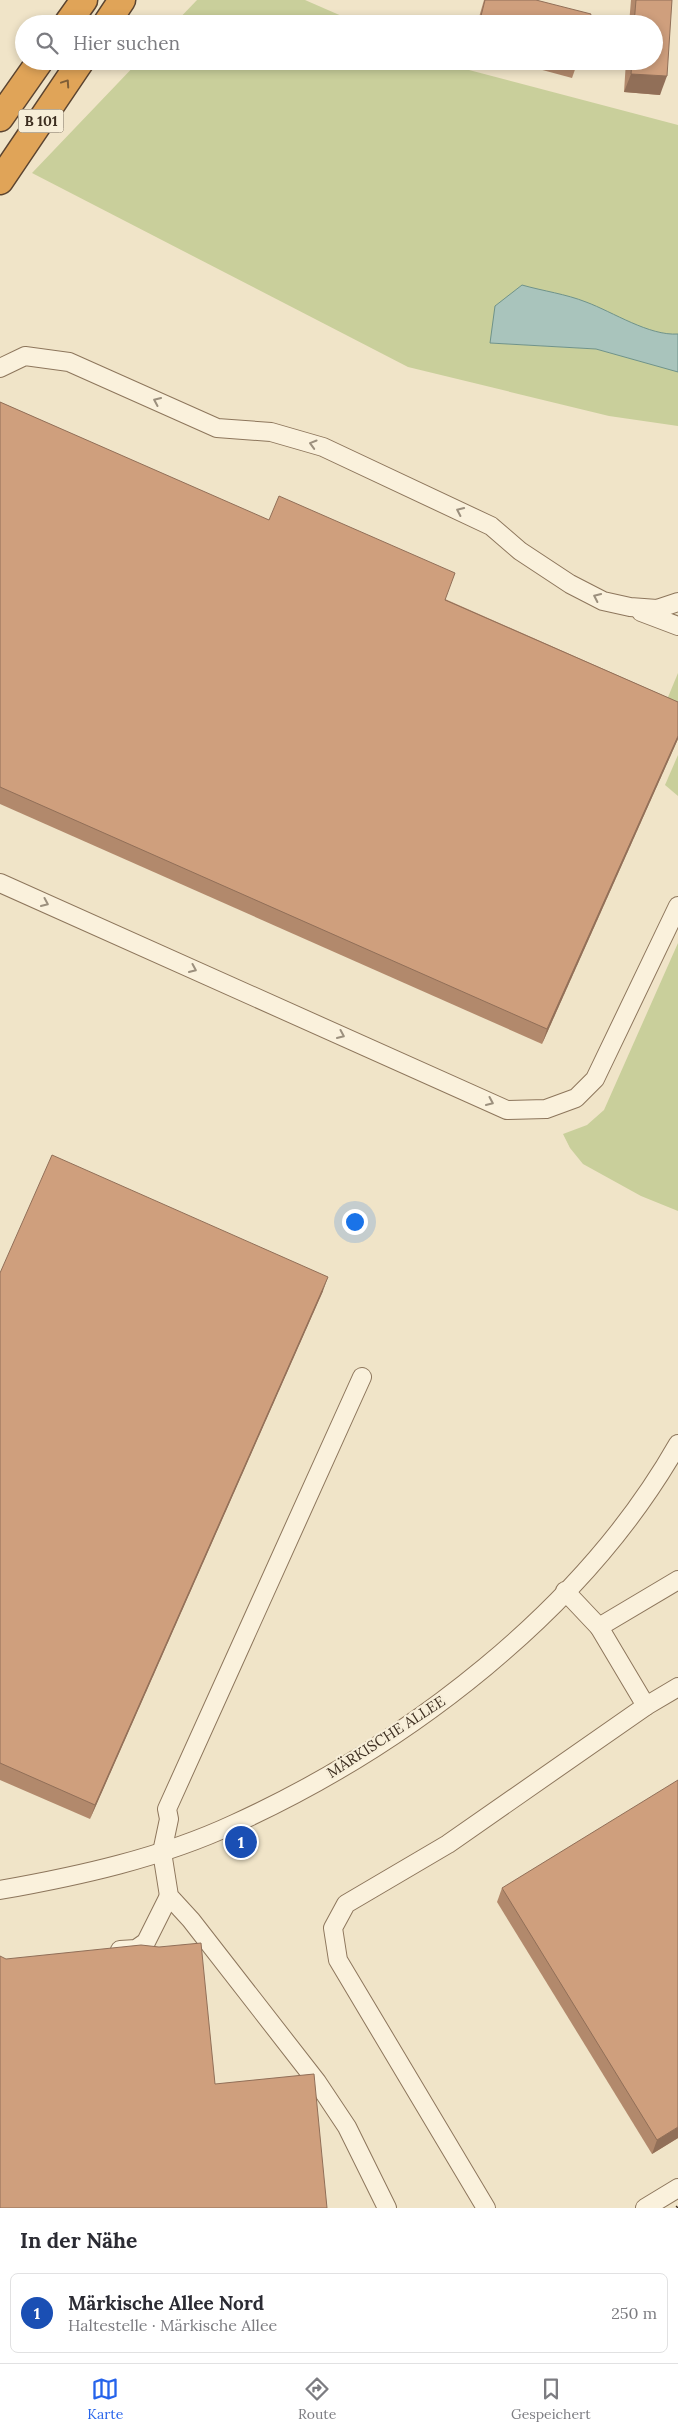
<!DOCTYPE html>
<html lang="de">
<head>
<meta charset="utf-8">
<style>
	:root { --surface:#fff; --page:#f7f7f7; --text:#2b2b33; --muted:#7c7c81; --line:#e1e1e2; --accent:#2563eb }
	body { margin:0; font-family:Lora,serif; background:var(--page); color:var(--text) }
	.you { position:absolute; left:354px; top:1221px; width:18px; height:18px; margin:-12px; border:4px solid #fff; border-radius:50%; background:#1a73e8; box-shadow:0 0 0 8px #1a73e833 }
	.badge { display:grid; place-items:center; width:32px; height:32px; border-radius:50%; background:var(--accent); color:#fff; font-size:16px; font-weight:700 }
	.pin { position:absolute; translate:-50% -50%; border:2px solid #fff; box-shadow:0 1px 5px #0006 }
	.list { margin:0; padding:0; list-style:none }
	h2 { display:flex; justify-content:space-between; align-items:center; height:65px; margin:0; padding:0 20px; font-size:21px }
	h2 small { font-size:16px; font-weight:400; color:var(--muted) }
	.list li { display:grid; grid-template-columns:32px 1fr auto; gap:15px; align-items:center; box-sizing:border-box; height:80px; margin:0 10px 10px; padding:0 10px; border:1px solid var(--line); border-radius:8px }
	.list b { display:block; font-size:19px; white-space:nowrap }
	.list p { margin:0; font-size:16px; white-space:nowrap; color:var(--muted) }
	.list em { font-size:16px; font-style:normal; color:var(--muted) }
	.icon { flex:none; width:28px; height:28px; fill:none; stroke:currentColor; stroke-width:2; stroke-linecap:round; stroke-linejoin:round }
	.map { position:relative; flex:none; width:678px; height:2208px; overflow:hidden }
	.search { position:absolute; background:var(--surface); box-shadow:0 2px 8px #0003; left:15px; right:15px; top:15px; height:55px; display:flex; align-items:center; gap:12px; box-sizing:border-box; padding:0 18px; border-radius:28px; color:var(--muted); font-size:19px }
	.sheet { height:155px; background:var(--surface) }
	nav { display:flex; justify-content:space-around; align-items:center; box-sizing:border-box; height:70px; border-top:1px solid var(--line); background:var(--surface); font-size:14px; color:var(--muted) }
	nav a { display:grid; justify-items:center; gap:2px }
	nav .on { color:var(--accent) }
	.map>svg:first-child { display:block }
	.green { fill:#c9cf9b }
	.water { fill:#a9c4bc; stroke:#6f938a }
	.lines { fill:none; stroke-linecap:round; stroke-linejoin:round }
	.minor-casing { stroke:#8d765c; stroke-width:20 }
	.highway-casing { stroke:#5b4430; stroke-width:29 }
	.minor { stroke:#faf1dc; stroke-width:18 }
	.highway { stroke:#e0a458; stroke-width:26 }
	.rail { stroke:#3d2e20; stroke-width:4; stroke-dasharray:9 9; stroke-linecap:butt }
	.wall { fill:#b2896c }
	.shaded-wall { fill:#916f58 }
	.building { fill:#cf9f7d; stroke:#916f58 }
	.oneway { stroke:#7e5d36 }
	.oneway2 { stroke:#9c907e }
	.labels { text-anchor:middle; stroke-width:4.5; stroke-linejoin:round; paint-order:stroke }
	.shield { fill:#f7eed8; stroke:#756857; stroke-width:1 }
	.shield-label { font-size:14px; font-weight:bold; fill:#3d2e20 }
	.street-label { font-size:15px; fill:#3d2e20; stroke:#f7eed8 }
</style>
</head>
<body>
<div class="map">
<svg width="678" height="2208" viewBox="0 0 678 2208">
	<rect width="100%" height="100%" fill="#f0e4c8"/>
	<g class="green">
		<polygon points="197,0 305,0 360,24 174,24"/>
		<path d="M139,61h309l21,9 209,55v209c-28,2 -68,-21 -93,-32l-95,41 106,6 79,21 3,2v54l-69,-10 -201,-49 -376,-194z"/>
		<polygon points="678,673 678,707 666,702"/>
		<polygon points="678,755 678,796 665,785"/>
		<polygon points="678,943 678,1211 641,1196 583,1164 570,1148 563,1134 587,1125 604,1110"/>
	</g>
	<path class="water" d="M522,285c21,6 44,9 64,17 27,10 63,34 92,32v38l-82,-23 -106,-6 5,-37z"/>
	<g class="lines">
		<g class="minor-casing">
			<g id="minor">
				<polyline points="0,368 25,356 69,362 217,428 271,432 323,447 491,526 520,551 570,584 603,601 630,607 657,609 678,602"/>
				<polyline points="641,612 678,626"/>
				<polyline points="0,883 507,1110 546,1109 576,1098 595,1079 678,906"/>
				<polyline points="362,1377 167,1809 169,1819 162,1852 169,1896 191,1920 317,2082 347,2127 387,2208"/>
				<polyline points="565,1591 599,1627 678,1580"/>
				<polyline points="646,1706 678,1687"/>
				<path d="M0,1890c79,-14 161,-32 234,-66 173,-79 349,-213 444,-380"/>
				<polyline points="120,1950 136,1949 146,1942 169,1896"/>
				<polyline points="486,2208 338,1960 333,1928 346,1904 448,1844 646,1706 599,1627"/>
				<polyline points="645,2208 678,2188"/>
			</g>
		</g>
		<g class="highway-casing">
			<g id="highway">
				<polyline points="67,24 84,0"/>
				<polyline points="106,24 122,0"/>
				<polyline points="0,118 40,61"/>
				<polyline points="0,181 81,61"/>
			</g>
		</g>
		<use href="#minor" class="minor"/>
		<use href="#highway" class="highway"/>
		<polyline class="rail" points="677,2208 678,2207"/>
	</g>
	<g class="wall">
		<polygon points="484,0 536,0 588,24 477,24"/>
		<polygon points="631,0 672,0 660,95 624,92 626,61 654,61 654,24 629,24"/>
		<polygon points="509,61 578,61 572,78"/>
		<polygon points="0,402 678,702 678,739 542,1044 0,804"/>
		<polygon points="0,1273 323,1291 90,1819 0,1780"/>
		<polygon points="502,1888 678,2138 652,2154 497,1902"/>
	</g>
	<g class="shaded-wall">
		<polygon points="631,74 667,76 660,95 624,92"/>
		<polygon points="678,736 678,739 542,1044 547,1029"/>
		<polygon points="328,1277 323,1291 90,1819 95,1805"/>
		<polygon points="678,2127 678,2138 652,2154 657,2140"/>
	</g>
	<g class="building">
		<polygon points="485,0 536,0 591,14 588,24 479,24"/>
		<polygon points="636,0 672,0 667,76 631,74 632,61 654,61 654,24 634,24"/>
		<polygon points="0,402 269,520 279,496 455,573 445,600 678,702 678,736 547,1029 0,787"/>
		<polygon points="52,1155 328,1277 95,1805 0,1763 0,1273"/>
		<polygon points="678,1780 678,2127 657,2140 502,1888"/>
		<polygon points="201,1943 215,2084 314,2074 327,2208 0,2208 0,1956 6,1959 141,1945 159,1947"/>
	</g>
	<defs><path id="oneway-chevron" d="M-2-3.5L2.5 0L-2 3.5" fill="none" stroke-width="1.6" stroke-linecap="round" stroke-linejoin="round" transform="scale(1.25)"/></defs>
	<use class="oneway" href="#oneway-chevron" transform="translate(66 83) rotate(-56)"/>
	<g class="oneway2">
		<use href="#oneway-chevron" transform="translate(157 401) rotate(-156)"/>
		<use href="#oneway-chevron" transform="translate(313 444) rotate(-164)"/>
		<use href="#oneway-chevron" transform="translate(460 511) rotate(-155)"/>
		<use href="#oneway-chevron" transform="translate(597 597) rotate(-155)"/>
		<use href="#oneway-chevron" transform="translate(45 903) rotate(24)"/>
		<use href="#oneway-chevron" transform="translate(193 969) rotate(24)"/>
		<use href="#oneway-chevron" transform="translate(341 1035) rotate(24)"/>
		<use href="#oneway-chevron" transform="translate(490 1102) rotate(24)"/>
	</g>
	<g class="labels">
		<rect class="shield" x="18.5" y="109.5" width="45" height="23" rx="4"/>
		<g class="shield-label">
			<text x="41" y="126">B 101</text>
		</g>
		<g class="street-label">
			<text transform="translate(386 1737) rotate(-33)" y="5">MÄRKISCHE ALLEE</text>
		</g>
	</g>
</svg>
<div class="you"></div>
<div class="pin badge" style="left:241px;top:1842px;background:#1a4fb4">1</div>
<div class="search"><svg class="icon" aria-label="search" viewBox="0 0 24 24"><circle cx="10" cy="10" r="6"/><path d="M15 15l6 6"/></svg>Hier suchen</div>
</div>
<section class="sheet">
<h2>In der Nähe<small></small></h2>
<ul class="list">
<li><span class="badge" style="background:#1a4fb4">1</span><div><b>Märkische Allee Nord</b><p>Haltestelle · Märkische Allee</p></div><em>250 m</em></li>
</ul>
</section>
<nav>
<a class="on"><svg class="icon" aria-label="map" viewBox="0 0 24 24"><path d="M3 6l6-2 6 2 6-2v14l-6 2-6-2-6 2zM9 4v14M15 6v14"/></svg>Karte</a>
<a><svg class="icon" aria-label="directions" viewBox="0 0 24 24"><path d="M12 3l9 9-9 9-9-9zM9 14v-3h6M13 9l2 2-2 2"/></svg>Route</a>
<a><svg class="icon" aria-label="saved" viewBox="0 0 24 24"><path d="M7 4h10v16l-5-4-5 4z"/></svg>Gespeichert</a>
</nav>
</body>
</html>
